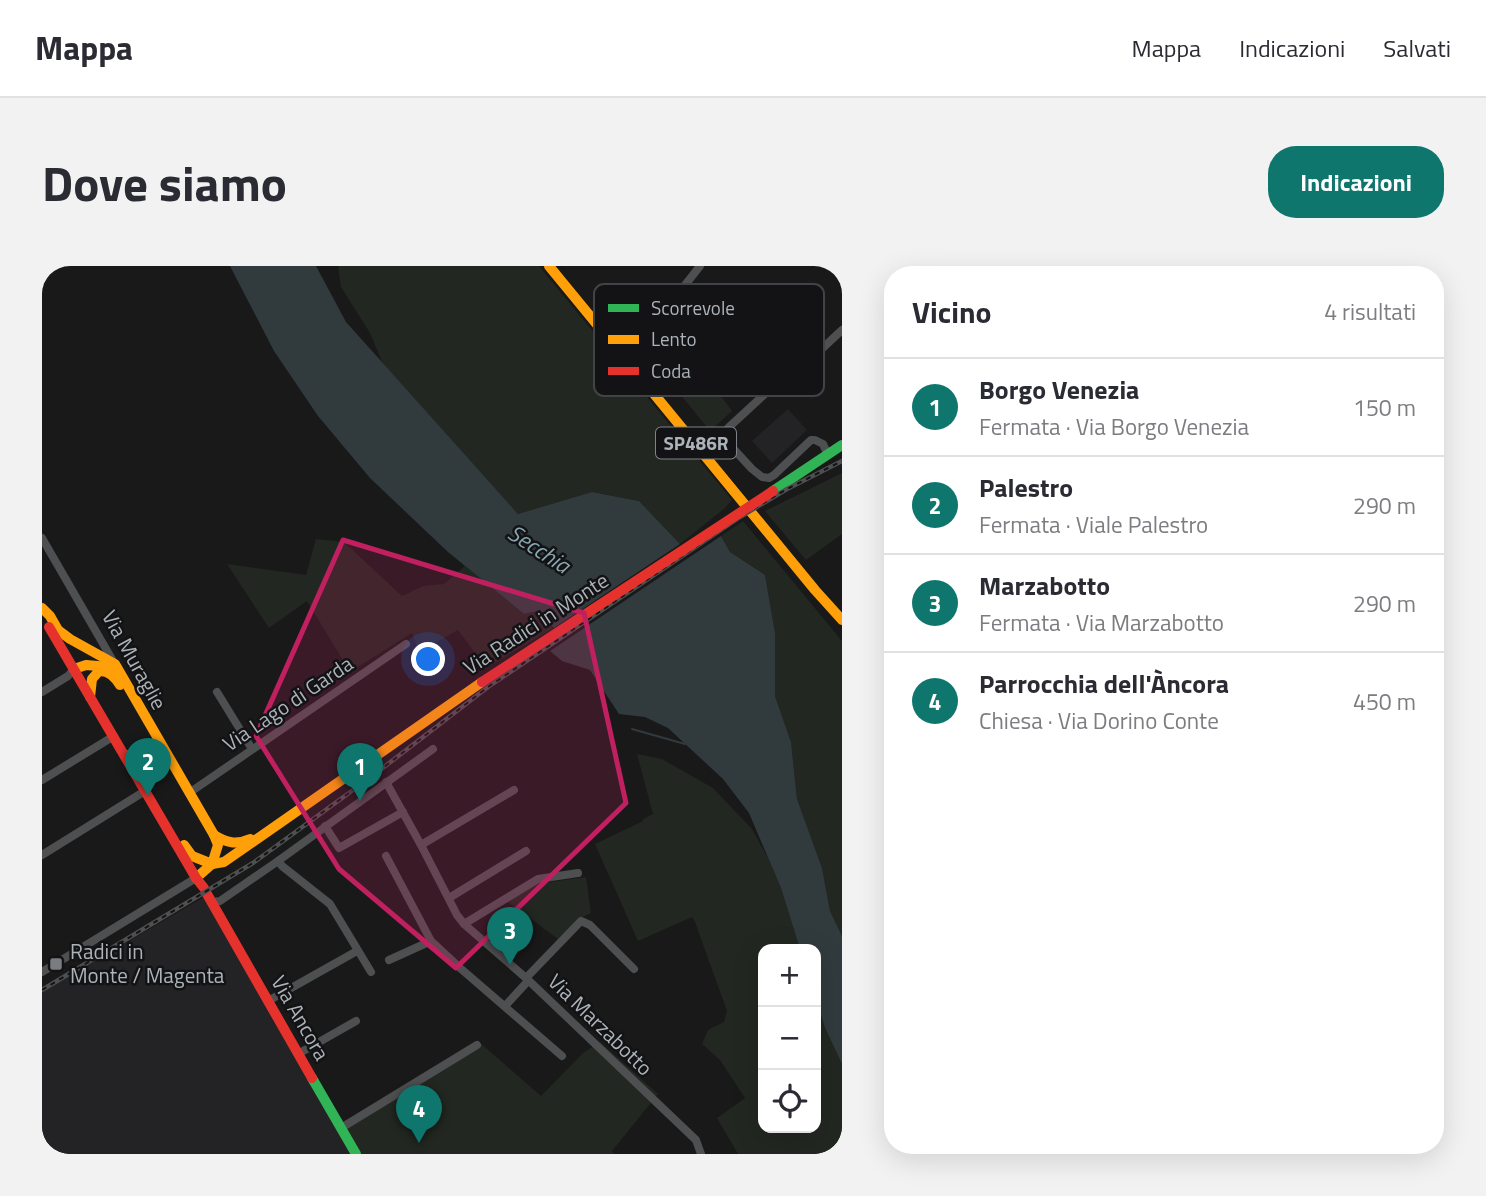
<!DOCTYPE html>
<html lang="it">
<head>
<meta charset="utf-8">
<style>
	:root { --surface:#fff; --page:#f2f2f3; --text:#2b2b33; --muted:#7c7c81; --line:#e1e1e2; --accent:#0f766e }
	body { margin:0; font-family:"Titillium Web",sans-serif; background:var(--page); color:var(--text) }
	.controls { position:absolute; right:21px; bottom:21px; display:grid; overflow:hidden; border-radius:14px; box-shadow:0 7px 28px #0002 }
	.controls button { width:63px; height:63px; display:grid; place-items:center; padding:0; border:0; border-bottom:2px solid var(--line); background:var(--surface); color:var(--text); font:35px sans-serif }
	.you { position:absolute; left:387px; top:394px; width:24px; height:24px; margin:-18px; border:5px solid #fff; border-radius:50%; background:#1a73e8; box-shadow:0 0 0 10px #1a73e833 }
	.badge { display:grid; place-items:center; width:46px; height:46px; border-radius:50%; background:var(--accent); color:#fff; font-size:23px; font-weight:700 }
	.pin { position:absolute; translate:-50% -58px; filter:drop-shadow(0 2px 4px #0008) }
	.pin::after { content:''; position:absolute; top:37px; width:24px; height:21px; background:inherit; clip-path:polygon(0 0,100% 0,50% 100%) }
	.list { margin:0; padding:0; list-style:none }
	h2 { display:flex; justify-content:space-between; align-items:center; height:91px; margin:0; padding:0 28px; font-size:30px }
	h2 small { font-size:23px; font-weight:400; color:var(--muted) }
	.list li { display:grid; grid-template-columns:46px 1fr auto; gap:21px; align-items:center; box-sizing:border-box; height:98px; padding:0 28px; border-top:2px solid var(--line) }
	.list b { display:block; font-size:26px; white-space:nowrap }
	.list p { margin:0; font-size:23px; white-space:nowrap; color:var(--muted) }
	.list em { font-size:23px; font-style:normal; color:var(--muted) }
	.icon { flex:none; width:38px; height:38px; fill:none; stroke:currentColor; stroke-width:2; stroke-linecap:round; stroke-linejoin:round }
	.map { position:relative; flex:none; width:800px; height:888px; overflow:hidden; border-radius:28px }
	header { display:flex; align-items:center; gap:42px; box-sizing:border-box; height:98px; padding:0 35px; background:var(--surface); border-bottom:2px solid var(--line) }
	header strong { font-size:33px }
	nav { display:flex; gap:38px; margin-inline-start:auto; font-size:24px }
	.intro { display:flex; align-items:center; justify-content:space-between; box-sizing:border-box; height:168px; padding:0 42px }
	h1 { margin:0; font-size:49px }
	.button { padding:18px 32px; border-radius:28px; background:var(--accent); color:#fff; font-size:24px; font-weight:700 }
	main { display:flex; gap:42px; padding:0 42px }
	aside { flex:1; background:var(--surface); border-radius:28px; box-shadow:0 7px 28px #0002 }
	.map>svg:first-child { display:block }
	.built { fill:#232325 }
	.green { fill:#222721 }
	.water { fill:#313b3d }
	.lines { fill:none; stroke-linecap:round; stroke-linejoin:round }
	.stream { stroke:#313b3d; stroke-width:2 }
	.street { stroke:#4e4f51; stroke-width:8 }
	.fast { stroke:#30b455; stroke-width:10 }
	.slow { stroke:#ff9f0a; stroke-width:10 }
	.jam { stroke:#e5322d; stroke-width:10 }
	.rail-casing { stroke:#4e5050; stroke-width:4.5 }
	.rail { stroke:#131315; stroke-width:2; stroke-dasharray:5; stroke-linecap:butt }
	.jam-bridge { stroke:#e5322d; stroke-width:10 }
	.marked { fill:#c12060; fill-opacity:0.2; stroke:#c12060; stroke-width:5; stroke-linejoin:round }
	.poi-dot { fill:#797d80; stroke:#131315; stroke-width:2.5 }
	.labels { text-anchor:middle; stroke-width:5; stroke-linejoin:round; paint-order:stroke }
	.shield { fill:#131315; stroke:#7e8387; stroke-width:2 }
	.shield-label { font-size:19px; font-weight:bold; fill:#acb3b8 }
	.street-label { font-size:21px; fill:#acb3b8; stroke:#131315 }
	.poi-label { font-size:21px; fill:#acb3b8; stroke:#131315; text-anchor:start }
	.water-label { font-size:23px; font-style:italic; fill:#87a6af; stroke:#131315 }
	.key { fill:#131315; stroke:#414346; stroke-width:2 }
	.key-label { font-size:19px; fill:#acb3b8 }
</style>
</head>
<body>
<header>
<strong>Mappa</strong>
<nav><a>Mappa</a><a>Indicazioni</a><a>Salvati</a></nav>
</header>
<div class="intro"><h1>Dove siamo</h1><a class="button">Indicazioni</a></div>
<main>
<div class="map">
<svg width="800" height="888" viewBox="0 0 800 888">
	<rect width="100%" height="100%" fill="#191919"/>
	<g class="built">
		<polygon points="746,143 765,164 730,197 710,175"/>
		<polygon points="162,631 313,888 0,888 0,726"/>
	</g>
	<g class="green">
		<polygon points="296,0 497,0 690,234 683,242 638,278 597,235 551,226 476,248 341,98 328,67 299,21"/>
		<polygon points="641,31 681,69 657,92 674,115 679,130 690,145 668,165 603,85"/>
		<polygon points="800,207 800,268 764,294 723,245"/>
		<polygon points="701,255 800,375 800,670 788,645 780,602 755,533 749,476 733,430 733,367 723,309 688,286 679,270"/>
		<polygon points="274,273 302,276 360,330 381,320 402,318 423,300 482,348 496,345 512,362 444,402 416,364 377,386 370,367 308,406 265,335 227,362 185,298 264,309"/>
		<polygon points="595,488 620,493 671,522 710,563 727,594 739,622 758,683 721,683 721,862 774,862 774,732 783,762 800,798 800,888 696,888 675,852 703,832 678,794 660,778 666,764 682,756 685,745 653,656 650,651 596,675 553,578 601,555 601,553 611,548"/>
		<polygon points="544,611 549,647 535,654 516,673 466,636 494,618"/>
		<polygon points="437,776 499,830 541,787 558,776 616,828 570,885 572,888 313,888 298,862"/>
	</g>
	<g class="water">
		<polygon points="188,0 274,0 304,56 476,248 550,226 597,235 638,278 512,362 496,345 482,348 406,286 328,212 276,150 232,85"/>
		<polygon points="679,270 688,286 723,309 733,367 733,430 749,476 755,533 780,602 788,645 800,670 800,798 783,762 774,732 774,683 758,683 739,622 707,547 681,513 626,462 603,451 577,448 548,404 520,395 508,385"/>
	</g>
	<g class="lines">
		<polyline class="stream" points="590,463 643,478"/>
		<g class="street">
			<polyline points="791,0 800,7"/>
			<polyline points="640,24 658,39 707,91 714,106 725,122 724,127 686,162 684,170 686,177 710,203 720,211 727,212 732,209 769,174 773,174 781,178 786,189"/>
			<polyline points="625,42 658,0"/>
			<polyline points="724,125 737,123 800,64"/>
			<polyline points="0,272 71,395"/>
			<polyline points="0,426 26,410 32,403"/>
			<polyline points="175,426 210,483"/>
			<polyline points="0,514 72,470"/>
			<polyline points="344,516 379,579 415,649 422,658 484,712 654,874 659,888"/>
			<polyline points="147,527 364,378"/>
			<polyline points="283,560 297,582 361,546"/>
			<polyline points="379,579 472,524"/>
			<polyline points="0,589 103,525"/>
			<polyline points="344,590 389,675 418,702 520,790"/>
			<polyline points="236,595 240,600 288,638 329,706"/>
			<polyline points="407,632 484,585"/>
			<polyline points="169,636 178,635 236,595 391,483"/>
			<polyline points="422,658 496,613 536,607"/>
			<polyline points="347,694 389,675"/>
			<polyline points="0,706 154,612"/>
			<polyline points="484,712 539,655 548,659 592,703"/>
			<polyline points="226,735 315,685"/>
			<polyline points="463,740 486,715"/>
			<polyline points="256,788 314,755"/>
			<polyline points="299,862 435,779"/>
		</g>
		<g class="fast">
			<polyline points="731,225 800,179"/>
			<path d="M82,488c7,3 28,16 35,10 1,0 5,-10 6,-11"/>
			<polyline points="270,812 314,888"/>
		</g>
		<g class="slow">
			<polyline points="507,0 773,324 800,354"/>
			<polyline points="0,342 8,350 16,364 28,373 73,398 172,569 176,579 170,598"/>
			<polyline points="32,403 44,399 67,401"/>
			<path d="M48,431l2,-18 7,-8c9,-1 16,6 21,14"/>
			<path d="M172,569c13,8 22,10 36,4"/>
			<polyline points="142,579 150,590 170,598"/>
			<polyline points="154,612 170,598 182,596 440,416"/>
		</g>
		<g class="jam">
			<polyline points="7,361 154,612 162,622"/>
			<polyline points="165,628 270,812"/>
		</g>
		<g class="rail-casing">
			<polyline id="rail" points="0,724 211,597 333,508 446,421 698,251 745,223 800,195"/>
		</g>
		<use href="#rail" class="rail"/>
		<polyline class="jam-bridge" points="440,416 731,225"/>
	</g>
	<path class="marked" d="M301,274l241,73 42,190 -170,165 -117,-99 -83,-133z"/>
	<rect class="poi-dot" x="7" y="691" width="14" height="14" rx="3.5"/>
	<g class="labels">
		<rect class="shield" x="614" y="161.5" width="80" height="31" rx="5"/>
		<g class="shield-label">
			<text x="654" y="184">SP486R</text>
		</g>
		<g class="street-label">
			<text transform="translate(494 358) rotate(-33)" y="7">Via Radici in Monte</text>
			<text transform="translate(92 394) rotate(61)" y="7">Via Muraglie</text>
			<text transform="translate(246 438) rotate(-34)" y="7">Via Lago di Garda</text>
			<text transform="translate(258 752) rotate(60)" y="7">Via Ancora</text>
			<text transform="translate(558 759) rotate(44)" y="7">Via Marzabotto</text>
		</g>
		<g class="poi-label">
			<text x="28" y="693">Radici in<tspan x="28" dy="24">Monte / Magenta</tspan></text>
		</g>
		<g class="water-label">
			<text transform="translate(497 283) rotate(33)" y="8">Secchia</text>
		</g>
	</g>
	<rect x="552" y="18" width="230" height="112" rx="10" class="key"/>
	<rect x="566" y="38" width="31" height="8" fill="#30b455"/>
	<rect x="566" y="69" width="31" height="9" fill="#ff9f0a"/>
	<rect x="566" y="101" width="31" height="8" fill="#e5322d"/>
	<g class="key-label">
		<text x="609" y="49">Scorrevole</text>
		<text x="609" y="80">Lento</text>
		<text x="609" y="112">Coda</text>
	</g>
</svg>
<div class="controls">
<button>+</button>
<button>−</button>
<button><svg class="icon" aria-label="locate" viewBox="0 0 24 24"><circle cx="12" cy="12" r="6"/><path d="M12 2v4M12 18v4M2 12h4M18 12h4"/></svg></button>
</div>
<div class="you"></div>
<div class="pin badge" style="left:318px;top:535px">1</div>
<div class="pin badge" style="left:106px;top:530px">2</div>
<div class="pin badge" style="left:468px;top:699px">3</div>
<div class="pin badge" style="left:377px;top:877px">4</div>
</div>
<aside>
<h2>Vicino<small>4 risultati</small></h2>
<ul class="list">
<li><span class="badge">1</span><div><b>Borgo Venezia</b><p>Fermata · Via Borgo Venezia</p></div><em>150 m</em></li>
<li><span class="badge">2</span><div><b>Palestro</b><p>Fermata · Viale Palestro</p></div><em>290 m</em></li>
<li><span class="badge">3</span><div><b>Marzabotto</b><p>Fermata · Via Marzabotto</p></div><em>290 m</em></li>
<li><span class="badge">4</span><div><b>Parrocchia dell'Àncora</b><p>Chiesa · Via Dorino Conte</p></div><em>450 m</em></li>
</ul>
</aside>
</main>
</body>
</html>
